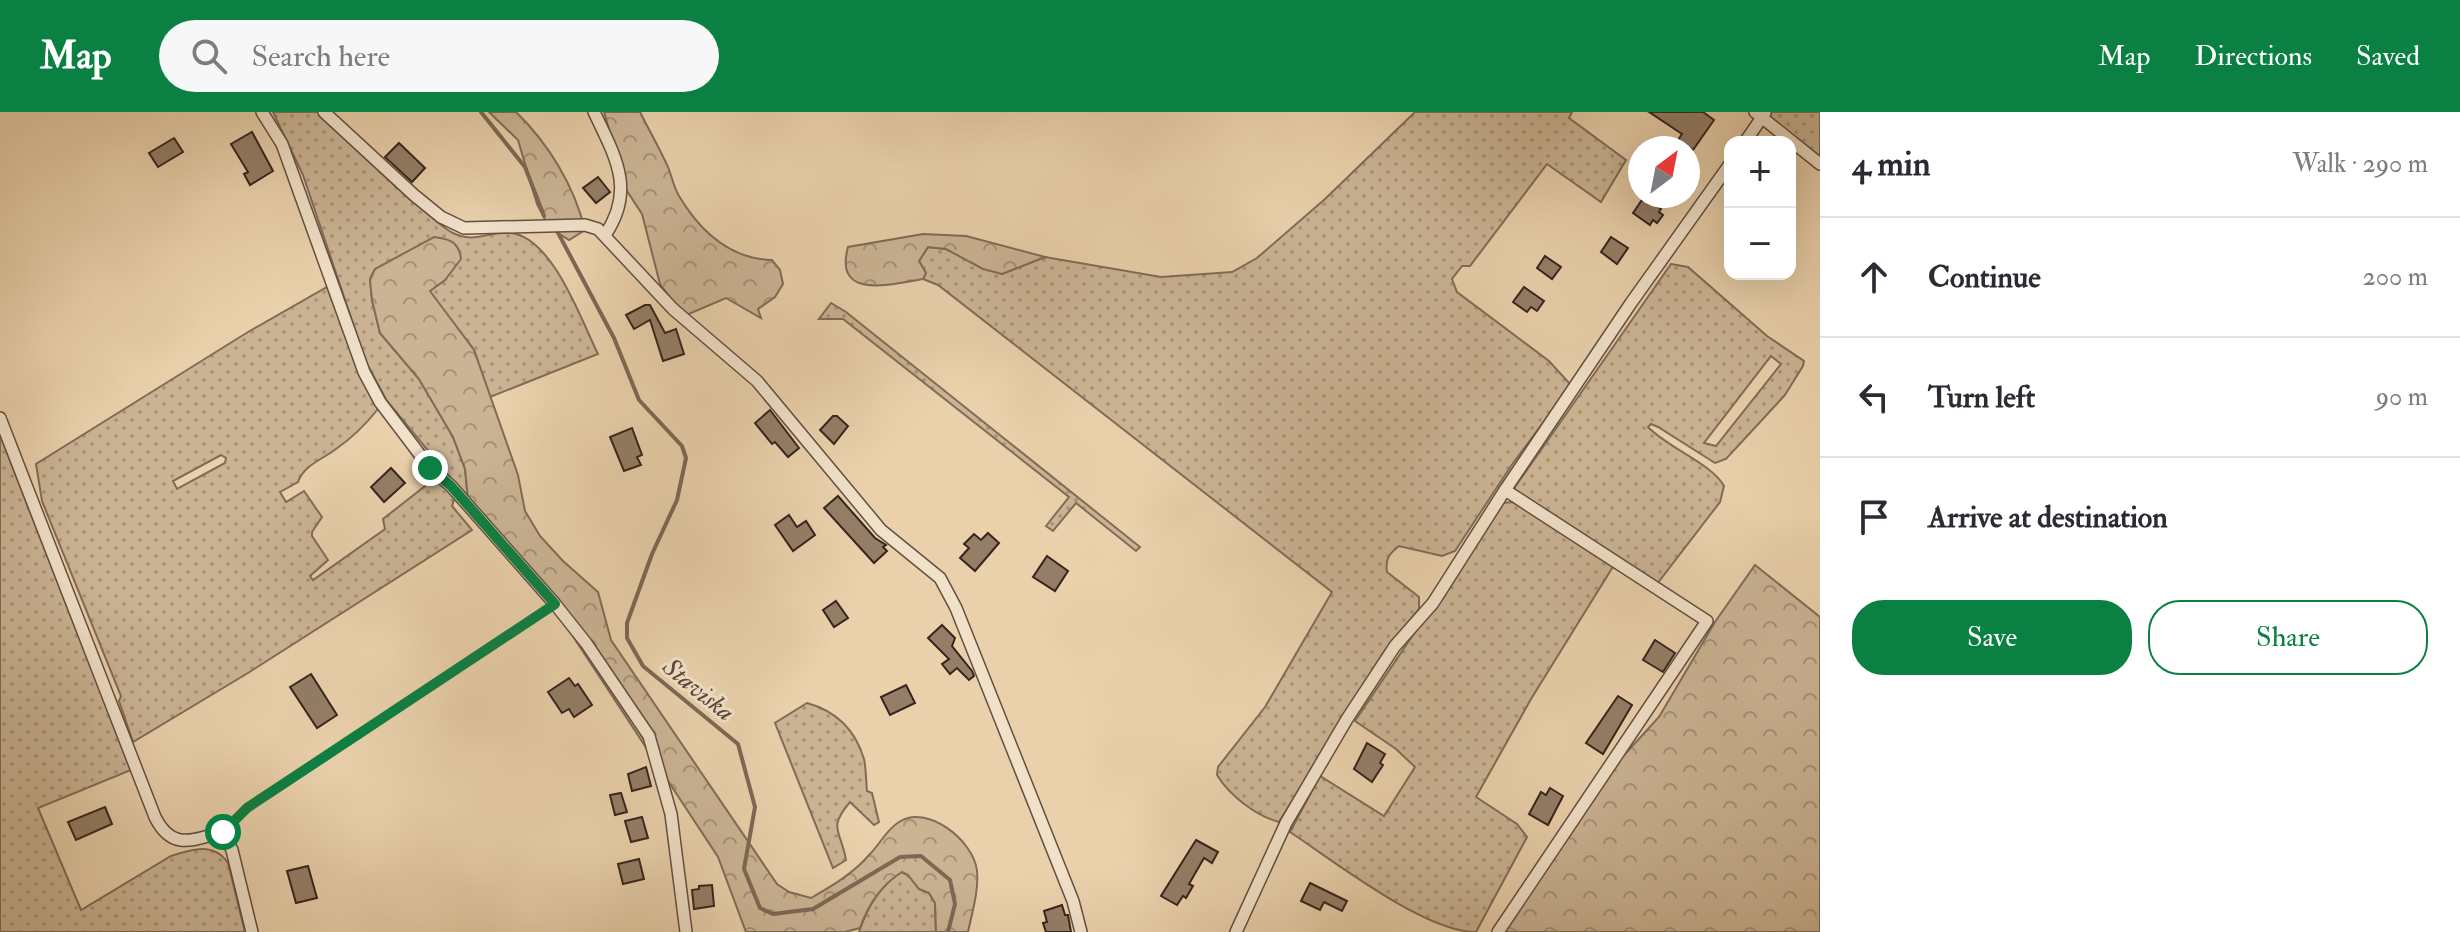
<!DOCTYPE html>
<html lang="en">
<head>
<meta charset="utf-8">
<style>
	:root { --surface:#fff; --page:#f7f7f7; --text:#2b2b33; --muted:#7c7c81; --line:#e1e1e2; --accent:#0b8043 }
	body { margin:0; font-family:"IM FELL Double Pica",serif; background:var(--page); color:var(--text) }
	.controls { position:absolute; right:24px; top:24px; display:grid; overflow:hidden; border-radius:16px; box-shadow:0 8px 32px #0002 }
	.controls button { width:72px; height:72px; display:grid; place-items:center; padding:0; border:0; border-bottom:2px solid var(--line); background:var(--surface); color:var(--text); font:40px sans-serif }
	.compass { position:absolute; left:1628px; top:24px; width:72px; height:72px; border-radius:50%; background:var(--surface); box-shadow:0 8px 32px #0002; rotate:32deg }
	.stop { position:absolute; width:24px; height:24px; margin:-18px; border:6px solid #0b8043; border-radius:50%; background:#fff }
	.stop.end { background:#0b8043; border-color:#fff; box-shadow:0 2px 8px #0008 }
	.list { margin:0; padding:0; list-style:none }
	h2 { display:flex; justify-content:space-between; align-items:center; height:104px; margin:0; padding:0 32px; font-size:34px }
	h2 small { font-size:26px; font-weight:400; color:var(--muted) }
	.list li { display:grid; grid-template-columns:52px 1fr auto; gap:24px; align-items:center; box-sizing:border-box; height:120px; padding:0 32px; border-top:2px solid var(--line) }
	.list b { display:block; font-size:30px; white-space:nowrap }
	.list em { font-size:26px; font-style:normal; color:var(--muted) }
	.actions { display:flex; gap:16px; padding:24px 32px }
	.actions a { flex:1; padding:18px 0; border:2px solid var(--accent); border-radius:32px; text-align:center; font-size:28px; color:var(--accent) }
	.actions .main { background:var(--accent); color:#fff }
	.icon { flex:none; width:44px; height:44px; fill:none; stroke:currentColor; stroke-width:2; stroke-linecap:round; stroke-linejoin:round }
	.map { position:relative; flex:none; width:1820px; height:820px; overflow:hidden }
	header { display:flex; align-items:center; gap:48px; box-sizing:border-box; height:112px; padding:0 40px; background:var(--accent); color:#fff }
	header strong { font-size:38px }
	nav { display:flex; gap:44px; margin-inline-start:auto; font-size:28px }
	.search { width:560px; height:72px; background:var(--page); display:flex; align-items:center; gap:20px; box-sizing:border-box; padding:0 28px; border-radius:44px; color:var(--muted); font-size:30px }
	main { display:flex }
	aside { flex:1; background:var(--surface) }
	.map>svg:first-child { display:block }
	.grass { fill:url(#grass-dots); stroke:#806c58; stroke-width:2; fill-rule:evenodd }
	.forest { fill:url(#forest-crowns); stroke:#806c58; stroke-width:2 }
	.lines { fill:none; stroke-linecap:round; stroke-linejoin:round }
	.stream { stroke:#7d6855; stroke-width:4 }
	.building { fill:#947e67; stroke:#36241d; stroke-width:2 }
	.lane-casing { stroke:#634f41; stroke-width:9 }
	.street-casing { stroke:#634f41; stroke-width:14 }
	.lane { stroke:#f1e1c9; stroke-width:6 }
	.street { stroke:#f1e1c9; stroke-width:11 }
	.route { stroke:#0b8043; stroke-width:10 }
	.labels { text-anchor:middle; stroke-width:6; stroke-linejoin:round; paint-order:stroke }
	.water-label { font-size:26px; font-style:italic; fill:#5a4639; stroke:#f1e1c9 }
</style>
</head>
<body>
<header>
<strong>Map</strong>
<div class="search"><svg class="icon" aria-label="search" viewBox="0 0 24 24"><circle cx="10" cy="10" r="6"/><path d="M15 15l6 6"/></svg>Search here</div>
<nav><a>Map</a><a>Directions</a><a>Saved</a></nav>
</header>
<main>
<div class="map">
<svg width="1820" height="820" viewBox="0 0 1820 820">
	<defs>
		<pattern id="grass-dots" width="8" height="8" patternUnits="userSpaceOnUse" patternTransform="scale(2)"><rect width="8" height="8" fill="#cbb494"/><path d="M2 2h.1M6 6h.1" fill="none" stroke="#a69278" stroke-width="1.8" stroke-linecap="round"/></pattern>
		<pattern id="forest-crowns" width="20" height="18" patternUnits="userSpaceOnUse" patternTransform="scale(2)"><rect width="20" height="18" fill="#cbb494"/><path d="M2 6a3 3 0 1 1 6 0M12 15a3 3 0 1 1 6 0" fill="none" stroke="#a69278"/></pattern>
	</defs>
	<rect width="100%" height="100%" fill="#ead1ac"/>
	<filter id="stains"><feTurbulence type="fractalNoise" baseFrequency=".0025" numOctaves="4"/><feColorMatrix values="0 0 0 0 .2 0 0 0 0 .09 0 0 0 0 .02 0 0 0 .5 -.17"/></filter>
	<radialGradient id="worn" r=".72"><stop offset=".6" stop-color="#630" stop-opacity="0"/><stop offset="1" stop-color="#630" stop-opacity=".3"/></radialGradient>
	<g class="grass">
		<path d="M273,0h46c34,33 67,68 103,97 10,8 19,17 29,23 24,13 39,-2 60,1 42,5 70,87 87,121l-108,43 -16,-47 -45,-59 16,-11 -70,-11 -5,10 2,21 8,33 39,46 34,58 12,32 3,30 -81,-98 -21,-39 -63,-187z"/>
		<path d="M1415,0h157l-3,6 57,42 -25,42 -54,-38 -77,102h-8l-10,13 5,13 92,69 22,24 -60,81 -56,85 -13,5 -43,-10c-10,8 -14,13 -12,26l32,25v12l-36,44 -104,169c-23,-6 -50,-27 -62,-47l1,-8 47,-60 67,-115 -394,-307 -15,-6 3,-6 -7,-12 9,-14 18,2 56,25 43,-17 116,20 71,-5 25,-14 68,-59z"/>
		<polygon points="1770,0 1820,0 1820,50 1770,5"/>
		<path d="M1671,152l17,3 79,69 37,25 -1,5 -18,29 -59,64 -11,4 -57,-36 -7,-3 -3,3c20,21 64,37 76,59l-4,16 -63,82 -142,-92v-5zM1771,244l10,8 -65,82 -12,-3z"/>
		<path d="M327,175l33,86 18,36c-12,15 -26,29 -42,40 -13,10 -32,16 -38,33l-18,10 6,10 18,-11 18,26 -10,15v4l16,24 -18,16 3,4 72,-51 -2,-10 51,-40 21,18 -3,9 20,24 -224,143 -115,69 -14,-41 2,-5 -79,-195 -6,-37 212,-132zM221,343l5,3 -1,5 -48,26 -4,-8z"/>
		<polygon points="831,191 846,200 1140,435 1136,439 1076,391 1053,419 1046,414 1069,385 843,207 819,207"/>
		<path d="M0,323l131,335 -93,38 43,102 90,-54c21,-7 43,-14 57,7l17,69h-245z"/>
		<path d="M1514,390l100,63 -83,134 -55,98 41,27 10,13 -51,95c-51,0 -141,-70 -186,-100l30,-56 64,40 31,-49 -19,-18 -41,-28 147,-218z"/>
		<path d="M807,591c29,8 48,26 57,56 2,9 2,22 3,32l5,2 7,29 -5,3 -24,-23c-23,27 -9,28 -4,58l-13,8 -58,-145z"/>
		<path d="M901,760l7,3 11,14 10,4 6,10 1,29h-77c8,-24 21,-46 42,-60z"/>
	</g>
	<g class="forest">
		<path d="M489,0h27c32,31 58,73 69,118l-16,10 -20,-13 -12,-23 -19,-64z"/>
		<path d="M604,0h36c9,18 20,37 28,55 4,10 6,21 11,29 21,35 51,63 93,64l8,10 3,14 -8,13 -17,12 3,9 -35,-20 -42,18 -24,-32 -18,-70 -15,-23z"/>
		<path d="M923,122l43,2 79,21 -43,17 -19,-5 -37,-20 -18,-2 -9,14 7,12 -3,6c-30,5 -90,22 -75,-32z"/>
		<path d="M434,125c16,2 25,5 27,22l-16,21 -15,11 44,59 44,125 7,36 15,25 23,25 35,31 13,48 166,244 12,8 22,6c21,-12 43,-25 59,-44 10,-10 16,-24 29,-32 28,-19 75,19 78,49 2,19 -5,42 -9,61h-32l-1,-29 -6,-10 -10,-4 -11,-14 -6,-3c-21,13 -34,33 -42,56l-15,4h-99l-28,-75 -163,-248 -87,-110 -3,-30 -12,-32 -34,-58 -39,-46 -8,-33 -2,-20 5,-11z"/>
		<polygon points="1755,453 1820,505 1820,820 1503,820 1594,676 1659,605 1715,510"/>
	</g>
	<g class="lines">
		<g class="stream">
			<polyline points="481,0 525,55 544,104"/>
			<polyline points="556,117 614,226 639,288 682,334 686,346 677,388 652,442 627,511 627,526 643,554 738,632 755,695 744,757 760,796 773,802 813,797 900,745 921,744 950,768 955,792 948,820"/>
		</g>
	</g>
	<g class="building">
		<polygon points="1649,0 1703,0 1714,8 1693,38 1678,28 1682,22"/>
		<polygon points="252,20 273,59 250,73 244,62 248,60 231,32"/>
		<polygon points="174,26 183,40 158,55 149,41"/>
		<polygon points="399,31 425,56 412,70 385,45"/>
		<polygon points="598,65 610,80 596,91 583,76"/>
		<polygon points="1644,85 1661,97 1659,100 1663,103 1657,111 1653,108 1650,113 1633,101"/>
		<polygon points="1611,125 1628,136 1617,152 1601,140"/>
		<polygon points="1545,144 1561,155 1552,167 1537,156"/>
		<polygon points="1524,175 1544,189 1537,199 1531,195 1527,200 1513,190"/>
		<polygon points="645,193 650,193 665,221 676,217 684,242 663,249 650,208 634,217 626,203"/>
		<polygon points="770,298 799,336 788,345 775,330 772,332 755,311"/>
		<polygon points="833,304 837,304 848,314 834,332 820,318"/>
		<polygon points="632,316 642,343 637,345 641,353 624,359 610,325"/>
		<polygon points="391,356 405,371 384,390 371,375"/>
		<polygon points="838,384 875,426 886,433 883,435 887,439 874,451 824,396"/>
		<polygon points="789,403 797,415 806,409 815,423 793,439 775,413"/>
		<polygon points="988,421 999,431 975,459 960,446 969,436 964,432 974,422 981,428"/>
		<polygon points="1047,444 1068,459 1055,479 1033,465"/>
		<polygon points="836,489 848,506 834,515 823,498"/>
		<polygon points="942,513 955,526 952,534 972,559 974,564 969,568 957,556 950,562 942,552 949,547 928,526"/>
		<polygon points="1655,528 1675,541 1663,560 1643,548"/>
		<polygon points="311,562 337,603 317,616 290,575"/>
		<polygon points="569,566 575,574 578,572 592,593 574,605 569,597 562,601 548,580"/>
		<polygon points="906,573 915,591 890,603 881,585"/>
		<polygon points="1618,584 1632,593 1603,642 1586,631"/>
		<polygon points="1367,631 1385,642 1380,651 1383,653 1372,670 1354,657"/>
		<polygon points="646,655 651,674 632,679 628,662"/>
		<polygon points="1550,676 1563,684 1548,713 1529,702 1541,680 1546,683"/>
		<polygon points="621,681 627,700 615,703 610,683"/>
		<polygon points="105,695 112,712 76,728 68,710"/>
		<polygon points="642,705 648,726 631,730 625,709"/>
		<polygon points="1196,728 1218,740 1212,751 1204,746 1189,772 1193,774 1186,786 1183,784 1177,793 1161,784"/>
		<polygon points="639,747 644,767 623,772 618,752"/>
		<polygon points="308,754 317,786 296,791 287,759"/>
		<polygon points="1310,771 1347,789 1342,799 1324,790 1320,798 1301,789"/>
		<polygon points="712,773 714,794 694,797 692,778 699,777 699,774"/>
		<polygon points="1062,793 1065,803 1068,803 1071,820 1046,820 1043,811 1047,810 1044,799"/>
	</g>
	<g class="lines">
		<g class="lane-casing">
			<polyline id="lane" points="223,720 247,696 555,492"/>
		</g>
		<g class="street-casing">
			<g id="street">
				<polyline points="262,0 282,32 364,260 380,290 430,356 451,374 555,492 586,531 649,624 671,702 686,820"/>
				<polyline points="324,0 414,83 441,105 464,116 585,113 598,117 673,197 757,269 881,418 940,466 956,496 1073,789 1081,820"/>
				<path d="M594,0c21,44 42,78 11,123"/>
				<polyline points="1755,0 1820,52"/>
				<polyline points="1745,30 1765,1"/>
				<path d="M0,306l155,399c17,34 37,23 68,15l9,18 20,82"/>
				<polyline points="1236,820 1286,711 1347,607 1395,534 1433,491 1505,378 1631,191 1730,52"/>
				<polyline points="1498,820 1707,509 1505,378"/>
			</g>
		</g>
		<use href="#lane" class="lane"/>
		<use href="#street" class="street"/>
	</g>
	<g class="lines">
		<polyline class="route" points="223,720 247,696 555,492 451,374 430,356"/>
	</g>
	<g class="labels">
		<g class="water-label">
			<text transform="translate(699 577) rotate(39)" y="9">Staviska</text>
		</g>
	</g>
	<rect width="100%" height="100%" filter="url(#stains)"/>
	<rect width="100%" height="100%" fill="url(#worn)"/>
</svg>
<div class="controls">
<button>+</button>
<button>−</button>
</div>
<svg class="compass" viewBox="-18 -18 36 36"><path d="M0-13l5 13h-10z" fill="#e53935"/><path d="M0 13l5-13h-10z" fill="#7c7c81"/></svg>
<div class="stop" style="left:223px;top:720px"></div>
<div class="stop end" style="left:430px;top:356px"></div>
</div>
<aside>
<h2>4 min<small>Walk · 290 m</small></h2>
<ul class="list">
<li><svg class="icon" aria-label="ahead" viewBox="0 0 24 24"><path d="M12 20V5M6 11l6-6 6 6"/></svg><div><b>Continue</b></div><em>200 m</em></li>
<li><svg class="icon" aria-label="left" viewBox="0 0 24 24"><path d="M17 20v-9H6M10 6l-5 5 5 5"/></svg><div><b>Turn left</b></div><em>90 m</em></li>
<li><svg class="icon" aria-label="arrive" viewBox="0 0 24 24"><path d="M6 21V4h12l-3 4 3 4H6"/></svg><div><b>Arrive at destination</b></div></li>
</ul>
<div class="actions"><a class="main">Save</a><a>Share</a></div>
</aside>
</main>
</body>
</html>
